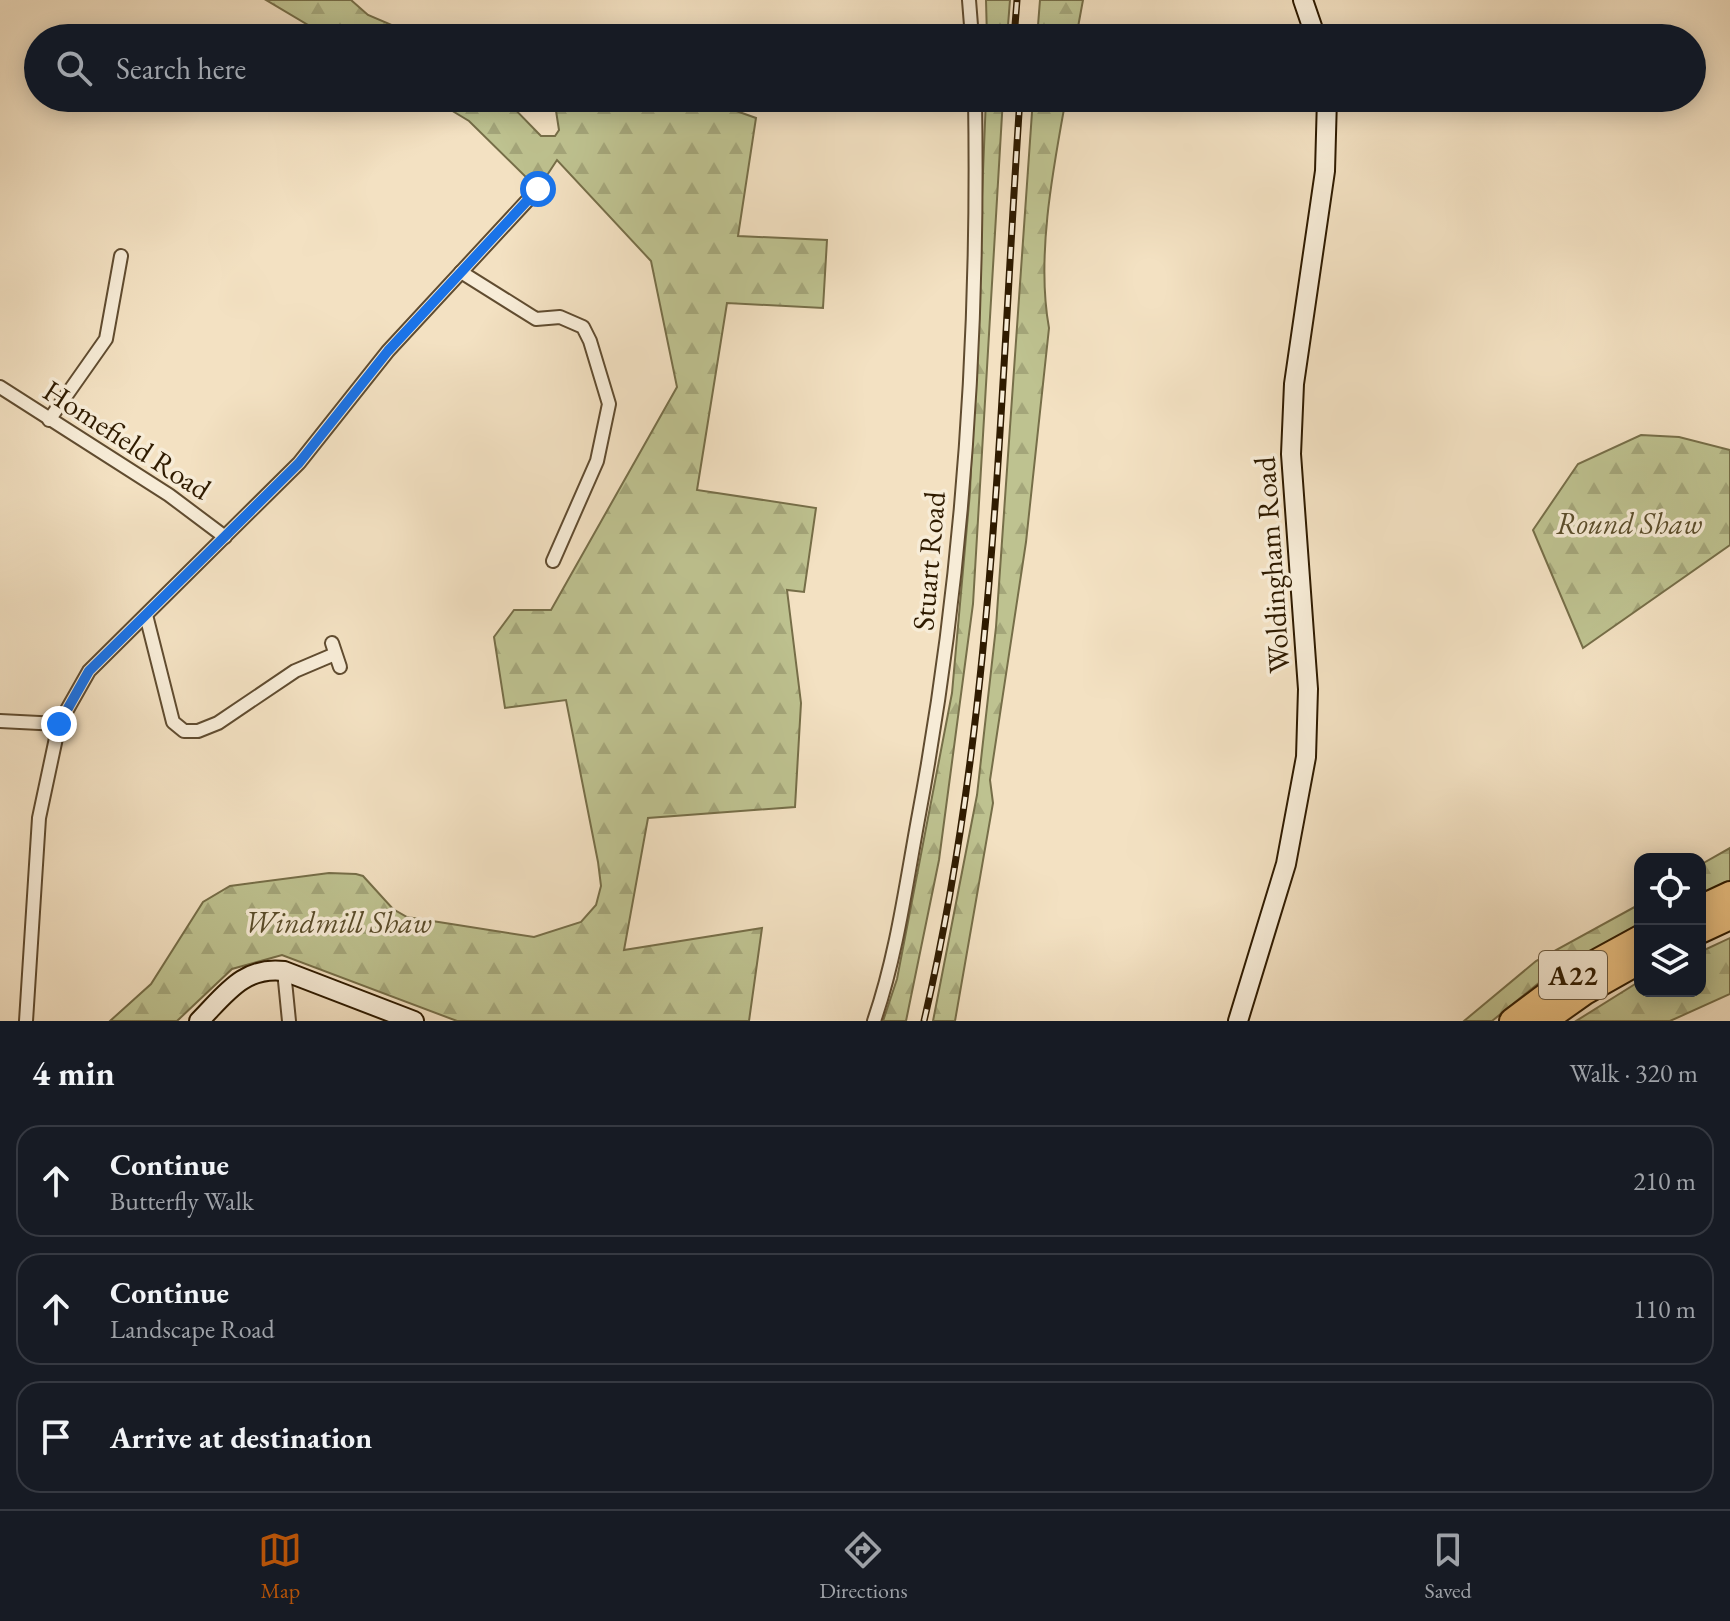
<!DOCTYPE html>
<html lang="en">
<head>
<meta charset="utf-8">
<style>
	:root { --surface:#171b24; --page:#20242c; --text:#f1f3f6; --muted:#9ea1a6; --line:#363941; --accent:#b45309 }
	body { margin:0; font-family:"EB Garamond",serif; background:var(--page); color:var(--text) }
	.controls { position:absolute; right:24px; bottom:24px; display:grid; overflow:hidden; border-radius:16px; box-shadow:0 4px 20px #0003 }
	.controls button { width:72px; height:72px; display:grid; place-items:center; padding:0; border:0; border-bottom:2px solid var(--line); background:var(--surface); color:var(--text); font:40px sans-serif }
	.stop { position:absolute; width:24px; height:24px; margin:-18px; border:6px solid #1a73e8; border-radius:50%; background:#fff }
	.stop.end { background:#1a73e8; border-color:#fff; box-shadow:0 2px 8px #0008 }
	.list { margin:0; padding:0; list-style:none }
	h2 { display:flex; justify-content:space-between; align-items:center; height:104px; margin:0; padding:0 32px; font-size:34px }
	h2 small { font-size:26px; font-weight:400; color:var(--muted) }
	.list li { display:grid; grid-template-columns:52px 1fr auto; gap:24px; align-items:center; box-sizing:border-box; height:112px; margin:0 16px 16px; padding:0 16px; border:2px solid var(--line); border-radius:24px }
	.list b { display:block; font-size:30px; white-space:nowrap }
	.list p { margin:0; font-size:26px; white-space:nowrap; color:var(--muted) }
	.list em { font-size:26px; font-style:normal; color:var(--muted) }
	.icon { flex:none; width:44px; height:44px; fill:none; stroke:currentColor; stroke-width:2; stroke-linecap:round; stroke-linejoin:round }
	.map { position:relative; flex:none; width:1730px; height:1021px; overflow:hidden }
	.search { position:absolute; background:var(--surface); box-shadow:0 4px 20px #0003; left:24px; right:24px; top:24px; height:88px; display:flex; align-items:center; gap:20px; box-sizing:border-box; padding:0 28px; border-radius:44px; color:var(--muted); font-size:30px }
	.sheet { height:488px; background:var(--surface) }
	nav { display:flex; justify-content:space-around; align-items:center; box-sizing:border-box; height:112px; border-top:2px solid var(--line); background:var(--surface); font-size:22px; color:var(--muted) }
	nav a { display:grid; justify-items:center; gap:4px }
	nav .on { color:var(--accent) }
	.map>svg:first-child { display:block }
	.forest { fill:url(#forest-firs); stroke:#766e48; stroke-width:2 }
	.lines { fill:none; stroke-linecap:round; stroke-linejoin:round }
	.street-casing { stroke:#604c30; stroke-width:16 }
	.secondary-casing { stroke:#2f1b00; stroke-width:22 }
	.highway-casing { stroke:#2f1b00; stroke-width:28 }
	.street { stroke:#f7ecd7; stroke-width:12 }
	.secondary { stroke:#f7ecd7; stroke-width:18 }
	.highway { stroke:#eac081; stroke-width:24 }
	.rail-casing { stroke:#2f1b00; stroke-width:7 }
	.rail { stroke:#f7ecd7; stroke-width:4; stroke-dasharray:12; stroke-linecap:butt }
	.route { stroke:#1a73e8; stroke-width:10 }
	.labels { text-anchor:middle; stroke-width:7; stroke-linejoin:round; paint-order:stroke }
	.shield { fill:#f7ecd7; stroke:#6b5a40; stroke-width:2 }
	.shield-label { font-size:28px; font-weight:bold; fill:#2f1b00 }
	.street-label { font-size:30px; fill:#2f1b00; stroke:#f7ecd7 }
	.park-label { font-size:30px; font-style:italic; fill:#5a4d2b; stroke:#f7ecd7 }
</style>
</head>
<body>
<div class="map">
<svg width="1730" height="1021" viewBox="0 0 1730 1021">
	<defs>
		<pattern id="forest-firs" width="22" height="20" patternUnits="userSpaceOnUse" patternTransform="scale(2)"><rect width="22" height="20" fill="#bec290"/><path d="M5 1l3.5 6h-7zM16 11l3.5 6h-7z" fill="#a4a67a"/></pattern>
	</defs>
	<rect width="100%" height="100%" fill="#f3e1c2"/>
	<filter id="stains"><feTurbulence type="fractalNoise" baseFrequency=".0025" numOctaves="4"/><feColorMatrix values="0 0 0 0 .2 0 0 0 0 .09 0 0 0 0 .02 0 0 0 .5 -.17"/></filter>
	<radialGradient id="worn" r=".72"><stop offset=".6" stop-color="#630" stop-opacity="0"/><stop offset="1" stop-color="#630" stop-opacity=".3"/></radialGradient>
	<g class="forest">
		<polygon points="266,0 351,0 368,15 422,38 330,38"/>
		<polygon points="986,0 1010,0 1007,38 987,38"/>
		<polygon points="1040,0 1083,0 1076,38 1037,38"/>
		<polygon points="431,98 504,98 541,136 555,136 559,130 554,98 700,98 756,118 738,236 827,240 823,308 727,303 697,490 816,508 804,592 787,590 801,703 795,807 648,818 624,950 762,928 749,1021 457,1021 282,955 232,969 177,1021 110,1021 151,984 203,902 230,886 329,873 356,874 363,876 393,909 407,917 534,937 581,922 596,905 601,886 598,862 566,700 505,708 494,637 514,610 551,610 677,387 651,261 557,160 538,189 469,121"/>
		<polygon points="986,98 1003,98 973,604 939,860 906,1021 883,1021 897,979 952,693 970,492"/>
		<path d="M1033,98h33c-13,71 -30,159 -17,230l-23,214 -36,238 3,23 -38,218h-22l44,-226 19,-168z"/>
		<polygon points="1641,435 1679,437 1730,450 1730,545 1583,648 1533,530 1578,464"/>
		<polygon points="1730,848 1730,883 1700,897 1700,865"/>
		<polygon points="1640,904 1640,924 1551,973 1492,1021 1464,1021 1536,961"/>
		<polygon points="1730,938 1730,994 1670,1021 1576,1021 1640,981 1640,991 1700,991 1700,952"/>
	</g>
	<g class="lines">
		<g class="street-casing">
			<g id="street">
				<polyline points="969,0 972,38"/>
				<polyline points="461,272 536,319 560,317 583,327 590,341 609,404 597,461 553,561"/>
				<polyline points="0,387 169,495 225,537"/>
				<polyline points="49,420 106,339 121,256"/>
				<polyline points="146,615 173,722 184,731 198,731 218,723 295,671 335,654"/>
				<polyline points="332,643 340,667"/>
				<polyline points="0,721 59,724"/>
				<polyline points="284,971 289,1021"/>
				<polyline points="26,1021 39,818 59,724 89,671 299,463 388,351 538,189"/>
				<path d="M874,1021c23,-67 32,-137 45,-207 44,-235 60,-477 56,-716"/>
			</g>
		</g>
		<g class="secondary-casing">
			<g id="secondary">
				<polyline points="1303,0 1316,38"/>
				<path d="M199,1021c26,-26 44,-55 85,-50l130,50"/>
				<polyline points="1238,1021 1286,864 1306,757 1308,689 1291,454 1294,384 1325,171 1327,98"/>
			</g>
		</g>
		<g class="highway-casing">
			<g id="highway">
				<polyline points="1700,908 1730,894"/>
				<polyline points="1700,931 1730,917"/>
				<polyline points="1512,1021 1576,973 1640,938"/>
				<polyline points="1544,1021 1585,992 1640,961"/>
			</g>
		</g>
		<use href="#street" class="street"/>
		<use href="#secondary" class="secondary"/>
		<use href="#highway" class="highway"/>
		<g class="rail-casing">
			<g id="rail">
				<polyline points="1014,38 1017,0"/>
				<path d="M924,1021c71,-303 75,-614 96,-923"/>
			</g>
		</g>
		<use href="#rail" class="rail"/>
	</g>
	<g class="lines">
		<polyline class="route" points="59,724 89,671 299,463 388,351 538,189"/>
	</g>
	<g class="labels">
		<rect class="shield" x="1539" y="951" width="68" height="48" rx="6"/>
		<g class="shield-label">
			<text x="1573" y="985">A22</text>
		</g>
		<g class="street-label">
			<text transform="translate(127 440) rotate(33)" y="10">Homefield Road</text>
			<text transform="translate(929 561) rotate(-85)" y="10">Stuart Road</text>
			<text transform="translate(1272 565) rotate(-94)" y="10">Woldingham Road</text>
		</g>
		<g class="park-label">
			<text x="1629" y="534">Round Shaw</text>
			<text x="338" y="933">Windmill Shaw</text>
		</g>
	</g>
	<rect width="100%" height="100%" filter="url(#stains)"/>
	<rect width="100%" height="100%" fill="url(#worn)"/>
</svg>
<div class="controls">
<button><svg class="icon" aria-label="locate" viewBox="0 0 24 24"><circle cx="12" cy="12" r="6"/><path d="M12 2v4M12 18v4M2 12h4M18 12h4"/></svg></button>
<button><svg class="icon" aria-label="layers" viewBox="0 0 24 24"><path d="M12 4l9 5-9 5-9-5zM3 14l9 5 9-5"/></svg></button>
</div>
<div class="stop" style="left:538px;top:189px"></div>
<div class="stop end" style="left:59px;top:724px"></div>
<div class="search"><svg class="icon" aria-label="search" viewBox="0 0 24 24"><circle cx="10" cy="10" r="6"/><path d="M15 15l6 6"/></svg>Search here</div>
</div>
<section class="sheet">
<h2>4 min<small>Walk · 320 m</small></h2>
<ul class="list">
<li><svg class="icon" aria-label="ahead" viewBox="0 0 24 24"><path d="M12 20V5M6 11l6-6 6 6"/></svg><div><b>Continue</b><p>Butterfly Walk</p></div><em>210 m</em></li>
<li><svg class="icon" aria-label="ahead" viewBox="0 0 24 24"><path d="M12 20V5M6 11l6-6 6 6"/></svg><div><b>Continue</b><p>Landscape Road</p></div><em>110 m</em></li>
<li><svg class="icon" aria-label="arrive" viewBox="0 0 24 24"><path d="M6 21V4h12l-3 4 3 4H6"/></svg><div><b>Arrive at destination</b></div></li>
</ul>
</section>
<nav>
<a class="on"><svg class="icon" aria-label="map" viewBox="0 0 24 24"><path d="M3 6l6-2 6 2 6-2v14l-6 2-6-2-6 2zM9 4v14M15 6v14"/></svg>Map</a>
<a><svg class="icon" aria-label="directions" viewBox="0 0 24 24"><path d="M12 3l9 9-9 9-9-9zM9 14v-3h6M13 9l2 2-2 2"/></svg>Directions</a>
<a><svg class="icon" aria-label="saved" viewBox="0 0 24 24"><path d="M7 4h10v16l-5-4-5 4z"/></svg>Saved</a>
</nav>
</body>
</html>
